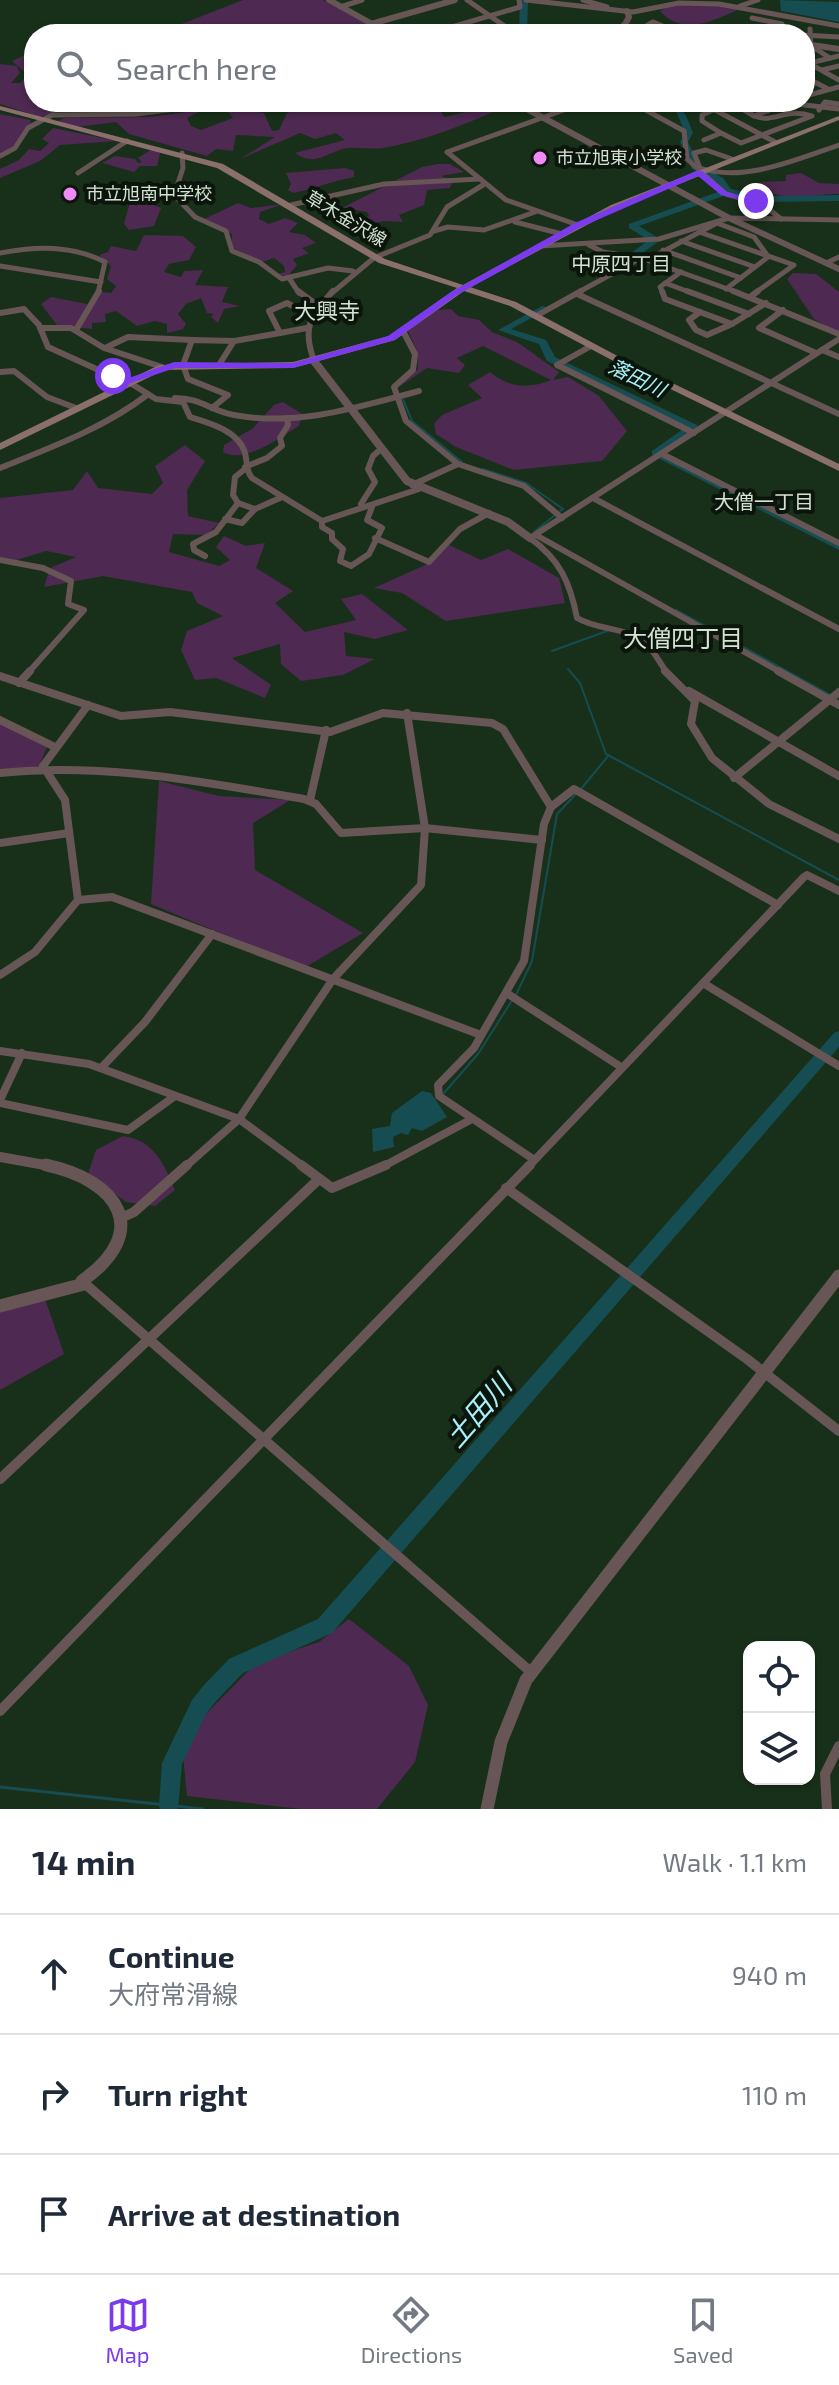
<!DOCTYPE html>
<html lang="en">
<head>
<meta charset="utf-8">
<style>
	:root { --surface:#fff; --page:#f2f2f3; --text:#1f2937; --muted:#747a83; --line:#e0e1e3; --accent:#7c3aed }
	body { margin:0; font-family:"Exo 2","Noto Sans JP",sans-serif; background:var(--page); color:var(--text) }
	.controls { position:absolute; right:24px; bottom:24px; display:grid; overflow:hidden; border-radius:16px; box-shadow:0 2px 6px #0004 }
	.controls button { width:72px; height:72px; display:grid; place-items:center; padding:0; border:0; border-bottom:2px solid var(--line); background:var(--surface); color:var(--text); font:40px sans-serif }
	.stop { position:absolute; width:24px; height:24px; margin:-18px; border:6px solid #7c3aed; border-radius:50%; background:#fff }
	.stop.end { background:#7c3aed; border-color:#fff; box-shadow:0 2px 8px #0008 }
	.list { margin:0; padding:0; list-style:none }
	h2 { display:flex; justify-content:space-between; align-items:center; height:104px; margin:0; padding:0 32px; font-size:34px }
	h2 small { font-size:26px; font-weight:400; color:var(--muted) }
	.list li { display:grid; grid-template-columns:52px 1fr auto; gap:24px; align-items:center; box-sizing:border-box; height:120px; padding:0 32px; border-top:2px solid var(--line) }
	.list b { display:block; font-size:30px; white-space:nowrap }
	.list p { margin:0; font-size:26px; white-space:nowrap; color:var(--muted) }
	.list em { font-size:26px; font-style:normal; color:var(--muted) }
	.icon { flex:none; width:44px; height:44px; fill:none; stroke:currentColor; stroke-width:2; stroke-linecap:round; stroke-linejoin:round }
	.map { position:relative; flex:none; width:839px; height:1809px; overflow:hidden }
	.search { position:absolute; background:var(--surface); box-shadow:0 2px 6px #0004; left:24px; right:24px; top:24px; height:88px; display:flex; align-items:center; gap:20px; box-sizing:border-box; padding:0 28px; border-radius:32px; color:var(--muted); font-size:30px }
	.sheet { height:464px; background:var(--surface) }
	nav { display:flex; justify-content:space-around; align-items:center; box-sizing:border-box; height:112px; border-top:2px solid var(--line); background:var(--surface); font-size:22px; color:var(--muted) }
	nav a { display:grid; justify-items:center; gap:4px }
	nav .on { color:var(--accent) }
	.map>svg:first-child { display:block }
	.green { fill:#4e2951 }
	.water { fill:#154d52 }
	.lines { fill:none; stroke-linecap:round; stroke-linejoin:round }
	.stream-far1 { stroke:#154d52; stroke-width:2 }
	.stream { stroke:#154d52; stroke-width:3 }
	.river { fill:#154d52; fill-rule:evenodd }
	.minor-far3 { stroke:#675655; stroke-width:5 }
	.minor-far2 { stroke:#675655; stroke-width:6 }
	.minor-far1 { stroke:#675655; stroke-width:8 }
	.minor { stroke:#675655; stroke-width:10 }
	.tertiary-far3 { stroke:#675655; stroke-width:6 }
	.tertiary-far2 { stroke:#675655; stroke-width:8 }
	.tertiary-far1 { stroke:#675655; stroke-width:10 }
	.tertiary { stroke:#675655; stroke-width:13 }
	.secondary { fill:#8a6f6c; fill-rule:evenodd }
	.route { fill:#7c3aed }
	.poi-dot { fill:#ef8bf7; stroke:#0b150b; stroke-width:3 }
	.labels { text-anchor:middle; stroke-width:8; stroke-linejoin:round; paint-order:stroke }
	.far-poi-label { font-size:18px; fill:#d3e2d3; stroke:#0b150b; text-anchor:start }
	.far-street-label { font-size:18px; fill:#d3e2d3; stroke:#0b150b }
	.far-neighbourhood-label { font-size:20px; fill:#d3e2d3; stroke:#0b150b }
	.far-water-label { font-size:20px; font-style:italic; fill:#a7f2fa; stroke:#0b150b }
	.far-quarter-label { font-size:22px; fill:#d3e2d3; stroke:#0b150b }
	.neighbourhood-label { font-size:24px; fill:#d3e2d3; stroke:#0b150b }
	.near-water-label { font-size:28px; font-style:italic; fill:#a7f2fa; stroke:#0b150b }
</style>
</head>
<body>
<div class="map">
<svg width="839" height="1809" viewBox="0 0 839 1809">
	<rect width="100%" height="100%" fill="#183019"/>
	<g class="green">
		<polygon points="243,0 323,0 385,34 156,34"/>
		<path d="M674,4l58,1 5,5c-25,12 -55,26 -77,1z"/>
		<polygon points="34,51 34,102 212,102 184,108 63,110 40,117 0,104 0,64 17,66 20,73 11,83 20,83 28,75 12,61"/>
		<path d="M319,102h108l12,6 5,9 45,-10 3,-5 10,6c-38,17 -78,33 -119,40 -13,2 -32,-3 -44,2 -17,7 -27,15 -44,3l50,-13 -9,-7 -21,6 -15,-6 -60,26 35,-22 -39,-2 -3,16 -17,-2 -9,7 -78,-22 -13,-12 -39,5 -19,-6 6,-3 86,-1 52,-7 -15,8 4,8 10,4 32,-12 -6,-8 3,-3 34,6 8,18 7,-1 8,-17z"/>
		<polygon points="0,114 30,120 31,124 16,144 0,154"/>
		<polygon points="53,128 117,141 60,145 40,161 0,178 0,169 19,160 29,149 40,151 49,143 42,139"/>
		<polygon points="152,149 160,153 157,166 140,166 134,172 102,163 115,156 135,159 138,163 142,162 138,158"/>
		<polygon points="438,164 450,164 464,172 441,176 453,181 450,188 427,190 424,205 399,215 403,222 383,221 365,227 360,220 369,216 367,212 342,208 422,167"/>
		<path d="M345,168l9,3v6c-23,4 -39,12 -61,16l-5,-3 3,-6 -5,-11z"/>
		<path d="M801,173l18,10 20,1v10c-25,-1 -63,13 -79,-12l26,-1v-6z"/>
		<polygon points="143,200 161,208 154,226 129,230 124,224 130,202"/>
		<polygon points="238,203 251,208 283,204 260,212 259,219 269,224 285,218 298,223 289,232 305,235 316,243 302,248 309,253 293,259 297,265 288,276 276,275 285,272 284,266 274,258 262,262 232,248 232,234 204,219"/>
		<polygon points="144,235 183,236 196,247 189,260 169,264 164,272 181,277 184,271 203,270 195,285 228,287 222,302 240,306 224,309 218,323 211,317 214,314 207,313 201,298 186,304 178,314 186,324 183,329 167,333 167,324 154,321 137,326 116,311 105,314 106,322 92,323 92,329 57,325 41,304 51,297 87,304 86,309 102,292 111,293 116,286 107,279 111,266 99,255 108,252 111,246 136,251"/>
		<polygon points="793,273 816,274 839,292 839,334 814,319 787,279"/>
		<path d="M451,309l7,7 21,4 13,12 25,10 42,30 -6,8 15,-3 31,19 28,35 -25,30 -88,9 -58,-23 -20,-13 -2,-10 8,-9 40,-17 -14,-13 22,-13c19,16 39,17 61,8l-68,-34 -26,12 8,7 -6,8 -32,-5 -28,19 19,-18 -1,-18 -9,-20 29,-21z"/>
		<path d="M283,402l19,12 -3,12c-19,11 -55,39 -76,26l1,-7 28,-16 22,-24z"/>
		<polygon points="185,445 205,461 187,490 188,516 219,523 206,535 173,534 169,552 219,566 230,560 216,547 224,536 246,546 265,543 256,568 293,591 275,603 305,632 356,620 341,599 362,594 408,630 375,639 344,632 346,656 375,659 343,675 301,681 281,664 280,644 232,658 271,685 265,698 216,678 195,680 181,650 187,631 223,616 197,603 192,592 103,576 44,587 50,568 76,557 46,551 10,562 0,559 0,498 73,490 87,471 98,488 152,494 163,483 155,466"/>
		<polygon points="449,545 481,560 508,549 559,578 565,603 446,621 402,593 374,588 434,561"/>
		<polygon points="0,722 47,747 39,766 0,772"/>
		<polygon points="159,781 219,796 290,800 253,823 255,870 363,933 304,968 151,904"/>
		<path d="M123,1136c31,4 41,28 52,54l-20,16 -29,-4 -38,-28 8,-24z"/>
		<polygon points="45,1299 64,1354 0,1390 0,1312"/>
		<polygon points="349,1619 409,1666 428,1705 415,1762 377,1809 301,1809 187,1796 183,1755 204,1716 256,1663 319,1642"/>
	</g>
	<g class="water">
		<polygon points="780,0 839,2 839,22 781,11"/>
		<polygon points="422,1091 431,1093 447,1117 422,1131 412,1128 408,1135 401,1133 393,1137 394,1147 373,1152 372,1129 390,1126 392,1113"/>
	</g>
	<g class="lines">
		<g class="stream-far1">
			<polyline points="403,399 412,421 462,462"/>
			<polyline points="483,469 526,483 563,509 560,511"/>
			<polyline points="534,532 555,515"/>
			<polyline points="676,610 832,696"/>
			<polyline points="552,651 607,631"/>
			<polyline points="568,669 580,683 606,754 839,880"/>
			<polyline points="581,789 609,755"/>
			<polyline points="515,997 532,961 557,814 576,794"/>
			<polyline points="444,1093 478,1054 511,1002"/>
		</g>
		<polyline class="stream" points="0,1787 203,1809"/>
		<g class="river">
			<polygon points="520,0 528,0 527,34 519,34"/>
			<path d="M663,102c20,0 24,15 30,31l-5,9 11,23 24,13 8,11 33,7 75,-1v6l-75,1 -35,-8 -90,32 16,10 4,5 -41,30h-6v-4l37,-27 -20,-12v-4l94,-34 -6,-8 -25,-13 -12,-27 5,-9 -8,-20z"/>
			<polygon points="542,306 550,308 511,329 546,340 555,357 697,425 697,429 663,453 839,543 839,550 652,455 652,451 686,427 547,361 539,344 498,330"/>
			<polygon points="839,1031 839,1047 332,1633 243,1673 218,1699 206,1714 182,1764 178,1809 160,1809 159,1805 162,1763 192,1700 204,1685 229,1659 318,1619 834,1033"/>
		</g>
		<g class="minor-far3">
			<polyline points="467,0 516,34"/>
			<polyline points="526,0 633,12 679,3 719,4 839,26"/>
			<polyline points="583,0 607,7"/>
			<polyline points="740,6 758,0"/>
			<polyline points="340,7 362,0"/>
			<polyline points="752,18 782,24"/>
			<polyline points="623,25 652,34"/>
			<polyline points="641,29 653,22 682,34"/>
			<polyline points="810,29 811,46 830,58"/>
			<polyline points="428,34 520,7 519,0"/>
			<polyline points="785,34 839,37"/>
			<polyline points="805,61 839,80"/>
			<polyline points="810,63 839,56"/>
			<polyline points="822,70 839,66"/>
			<polyline points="805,77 828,89"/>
			<polyline points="805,96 839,87"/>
			<polyline points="631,102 684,131 687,159 726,194 764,205 781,219"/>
			<polyline points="700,102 775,142"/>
			<polyline points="731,102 754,116 790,102"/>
			<polyline points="752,102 768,111"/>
			<polyline points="788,103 839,109"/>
			<polyline points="819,110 825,102 839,104"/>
			<path d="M721,133l20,10 71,-27c-27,-9 -37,8 -58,0"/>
			<polyline points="704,140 721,133 702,121 702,115 713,110"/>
			<polyline points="182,153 183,168 174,195 195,217 226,231 232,251 259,262 282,279 328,268 353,271"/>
			<polyline points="0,156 15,148 28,128 52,115 136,114 230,102"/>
			<path d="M732,159l-26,-9 -12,3 6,15c44,15 97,-9 139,-23"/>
			<polyline points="78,173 127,141"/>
			<polyline points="291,205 384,184 480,179"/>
			<polyline points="515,222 562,234"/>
			<polyline points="578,225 506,200 447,152 586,102"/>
			<polyline points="434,231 448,227 484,230 535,212"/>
			<polyline points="699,232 794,265 755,293"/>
			<polyline points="681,241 755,267"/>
			<polyline points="589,245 603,252 641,258"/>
			<polyline points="540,246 659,239 729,218 839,220"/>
			<polyline points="663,250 741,278"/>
			<path d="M0,253c36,-7 72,-8 105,9l-7,31"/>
			<polyline points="376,257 430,235 447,207 483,185"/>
			<polyline points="647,260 717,223 754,237 767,255"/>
			<polyline points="826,263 839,257"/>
			<polyline points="0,266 101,282"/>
			<polyline points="289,278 299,293"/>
			<polyline points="665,283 692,293"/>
			<polyline points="726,289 768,257"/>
			<polyline points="332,293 375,257"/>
			<polyline points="577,293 641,258 739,293"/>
			<polyline points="663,293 660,287 681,272"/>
		</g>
		<g class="minor-far2">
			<polyline points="298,291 321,308"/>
			<polyline points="662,291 665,299 732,324 766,303"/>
			<polyline points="687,291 749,314"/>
			<polyline points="733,291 839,334"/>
			<polyline points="577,294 839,414"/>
			<polyline points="750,297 758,291"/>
			<polyline points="783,310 759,328 816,353"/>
			<polyline points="700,312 689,320 696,330 707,335 732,324"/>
			<polyline points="0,313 24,309 39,325 48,347 125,382"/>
			<polyline points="536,316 581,291"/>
			<polyline points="40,328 71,328 104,348 162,367"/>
			<polyline points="307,328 280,333 269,311 287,303 313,317"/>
			<polyline points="76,330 99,291"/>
			<polyline points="403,331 415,354 413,370 394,387 406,421 458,464"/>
			<polyline points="591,346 557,365 694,433"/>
			<polyline points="105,348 128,337 192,340"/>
			<polyline points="822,350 839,357"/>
			<path d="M314,361c-12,-34 -4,-44 19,-70"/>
			<polyline points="219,365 234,341 280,333"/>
			<polyline points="0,372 14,371 47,397 76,408"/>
			<path d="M127,381l29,18 27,3 7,15c20,6 49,14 55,36 3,11 0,16 7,25l70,43 97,-32"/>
			<path d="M175,398c26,0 36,13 59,17 63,12 125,-8 185,-24"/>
			<polyline points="212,408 228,395 188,379 183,365 192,340 234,341"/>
			<polyline points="662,454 839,543"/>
			<polyline points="245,467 267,458 282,446 280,438 288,425 287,418"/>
			<path d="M0,468c50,-20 104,-40 147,-73"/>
			<polyline points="412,485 458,464 524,486 562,518"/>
			<polyline points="593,498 839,629"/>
			<polyline points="361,504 375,482 368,469 373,456 382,448"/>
			<polyline points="255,509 280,498"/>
			<polyline points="225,519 242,523 255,509 238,503"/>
			<polyline points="322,521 322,527 332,533 332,539 343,549 340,561 351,566 369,554 382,528 367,520 372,507"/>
			<polyline points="536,535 782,673"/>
			<polyline points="375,538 429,562 460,529 489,513"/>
			<polyline points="205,556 194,550 193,544 216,532 238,503 233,495 235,477 245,469"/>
			<polyline points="0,560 43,568 71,581 68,604 84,610 28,673"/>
			<path d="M667,673c-7,-10 -14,-24 -23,-31 -19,-15 -47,-12 -67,-24 -7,-36 -17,-58 -47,-80l309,-199"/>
		</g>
		<g class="minor-far1">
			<polyline points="665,671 695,701 691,724 712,758 769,804 839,839"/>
			<polyline points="778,671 839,705"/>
			<polyline points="0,676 121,716 170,712 330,732 383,713 492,723 503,729 551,807"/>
			<polyline points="19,683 30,671"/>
			<polyline points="689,691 839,776"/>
			<polyline points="0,720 55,747"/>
			<polyline points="43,766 65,800 78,900"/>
			<polyline points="43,766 88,705"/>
			<path d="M0,773c103,-11 203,9 304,26l12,5 25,29 84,-5 117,12"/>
			<polyline points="734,778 839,692"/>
			<polyline points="310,800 326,730"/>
			<polyline points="0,843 69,833"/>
			<polyline points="0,975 35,952 78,900 112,897 481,1035"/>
			<polyline points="703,983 839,1066"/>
			<polyline points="508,994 621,1067"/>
			<polyline points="0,1051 89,1064 239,1119 304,1167"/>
			<polyline points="101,1068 145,1022 212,934"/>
			<polyline points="0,1100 22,1053"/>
			<polyline points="0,1103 128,1130 175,1096"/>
			<polyline points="533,1159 439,1096 438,1085 474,1048 524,961 544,824 551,807 574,789 778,905"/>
			<polyline points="185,1167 239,1119 333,979 421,885 425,828 407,713"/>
			<polyline points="382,1167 472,1119"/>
			<polyline points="528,1167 804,877 807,875 839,891"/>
		</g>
		<g class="minor">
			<polyline points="301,1165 332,1188 386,1165"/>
			<polyline points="506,1188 747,1359 839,1431"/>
			<polyline points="121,1218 134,1212 187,1165"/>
			<polyline points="83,1282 532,1673"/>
			<polyline points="0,1479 319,1179"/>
			<polyline points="0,1711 530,1165"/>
			<polyline points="827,1809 825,1774 839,1746"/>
		</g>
		<g class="tertiary-far3">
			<polyline points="329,0 390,34"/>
			<polyline points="371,24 455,0"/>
			<polyline points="620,34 629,17 627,11"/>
			<polyline points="805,44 839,49"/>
			<polyline points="514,102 729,218 839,269"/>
		</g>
		<polyline class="tertiary-far2" points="314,361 407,481 508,522 530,538"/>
		<polyline class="tertiary-far1" points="0,1157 56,1167"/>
		<g class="tertiary">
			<path d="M0,1306l84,-22 -2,-3c71,-50 36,-101 -36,-116"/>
			<polyline points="487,1809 501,1742 526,1680 839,1276"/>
		</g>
		<polygon class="secondary" points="0,106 223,164 385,259 463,285 611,205 839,116 839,120 617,209 470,287 516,302 627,361 839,464 839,471 621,365 510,306 464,291 395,340 293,368 164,370 0,450 0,443 159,365 293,362 389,336 457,288 379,263 217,168 0,110"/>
	</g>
	<polygon class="route" points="696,171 702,171 727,192 760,201 756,203 721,195 698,176 581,227 457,295 395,340 293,368 175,368 125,385 109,376 113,373 126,379 174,362 293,363 388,336 451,292 575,223"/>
	<g class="poi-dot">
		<circle cx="540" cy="158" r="8"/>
		<circle cx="70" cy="194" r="8"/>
	</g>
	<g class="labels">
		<g class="far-poi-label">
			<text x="556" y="164">市立旭東小学校</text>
			<text x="86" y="200">市立旭南中学校</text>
		</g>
		<g class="far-street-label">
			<text transform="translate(346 219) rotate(31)" y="6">草木金沢線</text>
		</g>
		<g class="far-neighbourhood-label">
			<text x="621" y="271">中原四丁目</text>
			<text x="764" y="509">大僧一丁目</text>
		</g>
		<g class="far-water-label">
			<text transform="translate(637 378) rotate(26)" y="7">落田川</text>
		</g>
		<g class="far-quarter-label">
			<text x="327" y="319">大興寺</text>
		</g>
		<g class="neighbourhood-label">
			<text x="683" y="647">大僧四丁目</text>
		</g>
		<g class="near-water-label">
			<text transform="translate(478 1411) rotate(-49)" y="10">土田川</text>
		</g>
	</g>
</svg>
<div class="controls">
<button><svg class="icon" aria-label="locate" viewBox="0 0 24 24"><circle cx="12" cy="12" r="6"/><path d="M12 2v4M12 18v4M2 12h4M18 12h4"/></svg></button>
<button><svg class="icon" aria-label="layers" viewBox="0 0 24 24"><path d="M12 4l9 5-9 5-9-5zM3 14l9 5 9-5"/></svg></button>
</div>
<div class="stop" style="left:113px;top:376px"></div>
<div class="stop end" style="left:756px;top:201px"></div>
<div class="search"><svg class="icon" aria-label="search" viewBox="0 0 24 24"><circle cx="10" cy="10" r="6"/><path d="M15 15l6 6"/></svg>Search here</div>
</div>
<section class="sheet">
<h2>14 min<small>Walk · 1.1 km</small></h2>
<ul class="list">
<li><svg class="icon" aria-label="ahead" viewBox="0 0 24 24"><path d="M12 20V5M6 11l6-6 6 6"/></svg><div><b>Continue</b><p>大府常滑線</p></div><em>940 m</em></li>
<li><svg class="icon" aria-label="right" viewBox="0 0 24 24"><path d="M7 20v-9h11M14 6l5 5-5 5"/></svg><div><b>Turn right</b></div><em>110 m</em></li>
<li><svg class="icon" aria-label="arrive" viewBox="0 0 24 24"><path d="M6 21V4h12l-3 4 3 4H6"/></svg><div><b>Arrive at destination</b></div></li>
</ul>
</section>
<nav>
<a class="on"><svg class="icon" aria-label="map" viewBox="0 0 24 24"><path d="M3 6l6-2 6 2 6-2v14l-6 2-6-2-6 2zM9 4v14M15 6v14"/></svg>Map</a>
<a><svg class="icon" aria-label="directions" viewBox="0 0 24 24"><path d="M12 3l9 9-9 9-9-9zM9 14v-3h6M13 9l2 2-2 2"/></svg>Directions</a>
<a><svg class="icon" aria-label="saved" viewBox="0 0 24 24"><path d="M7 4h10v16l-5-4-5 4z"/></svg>Saved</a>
</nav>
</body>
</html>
